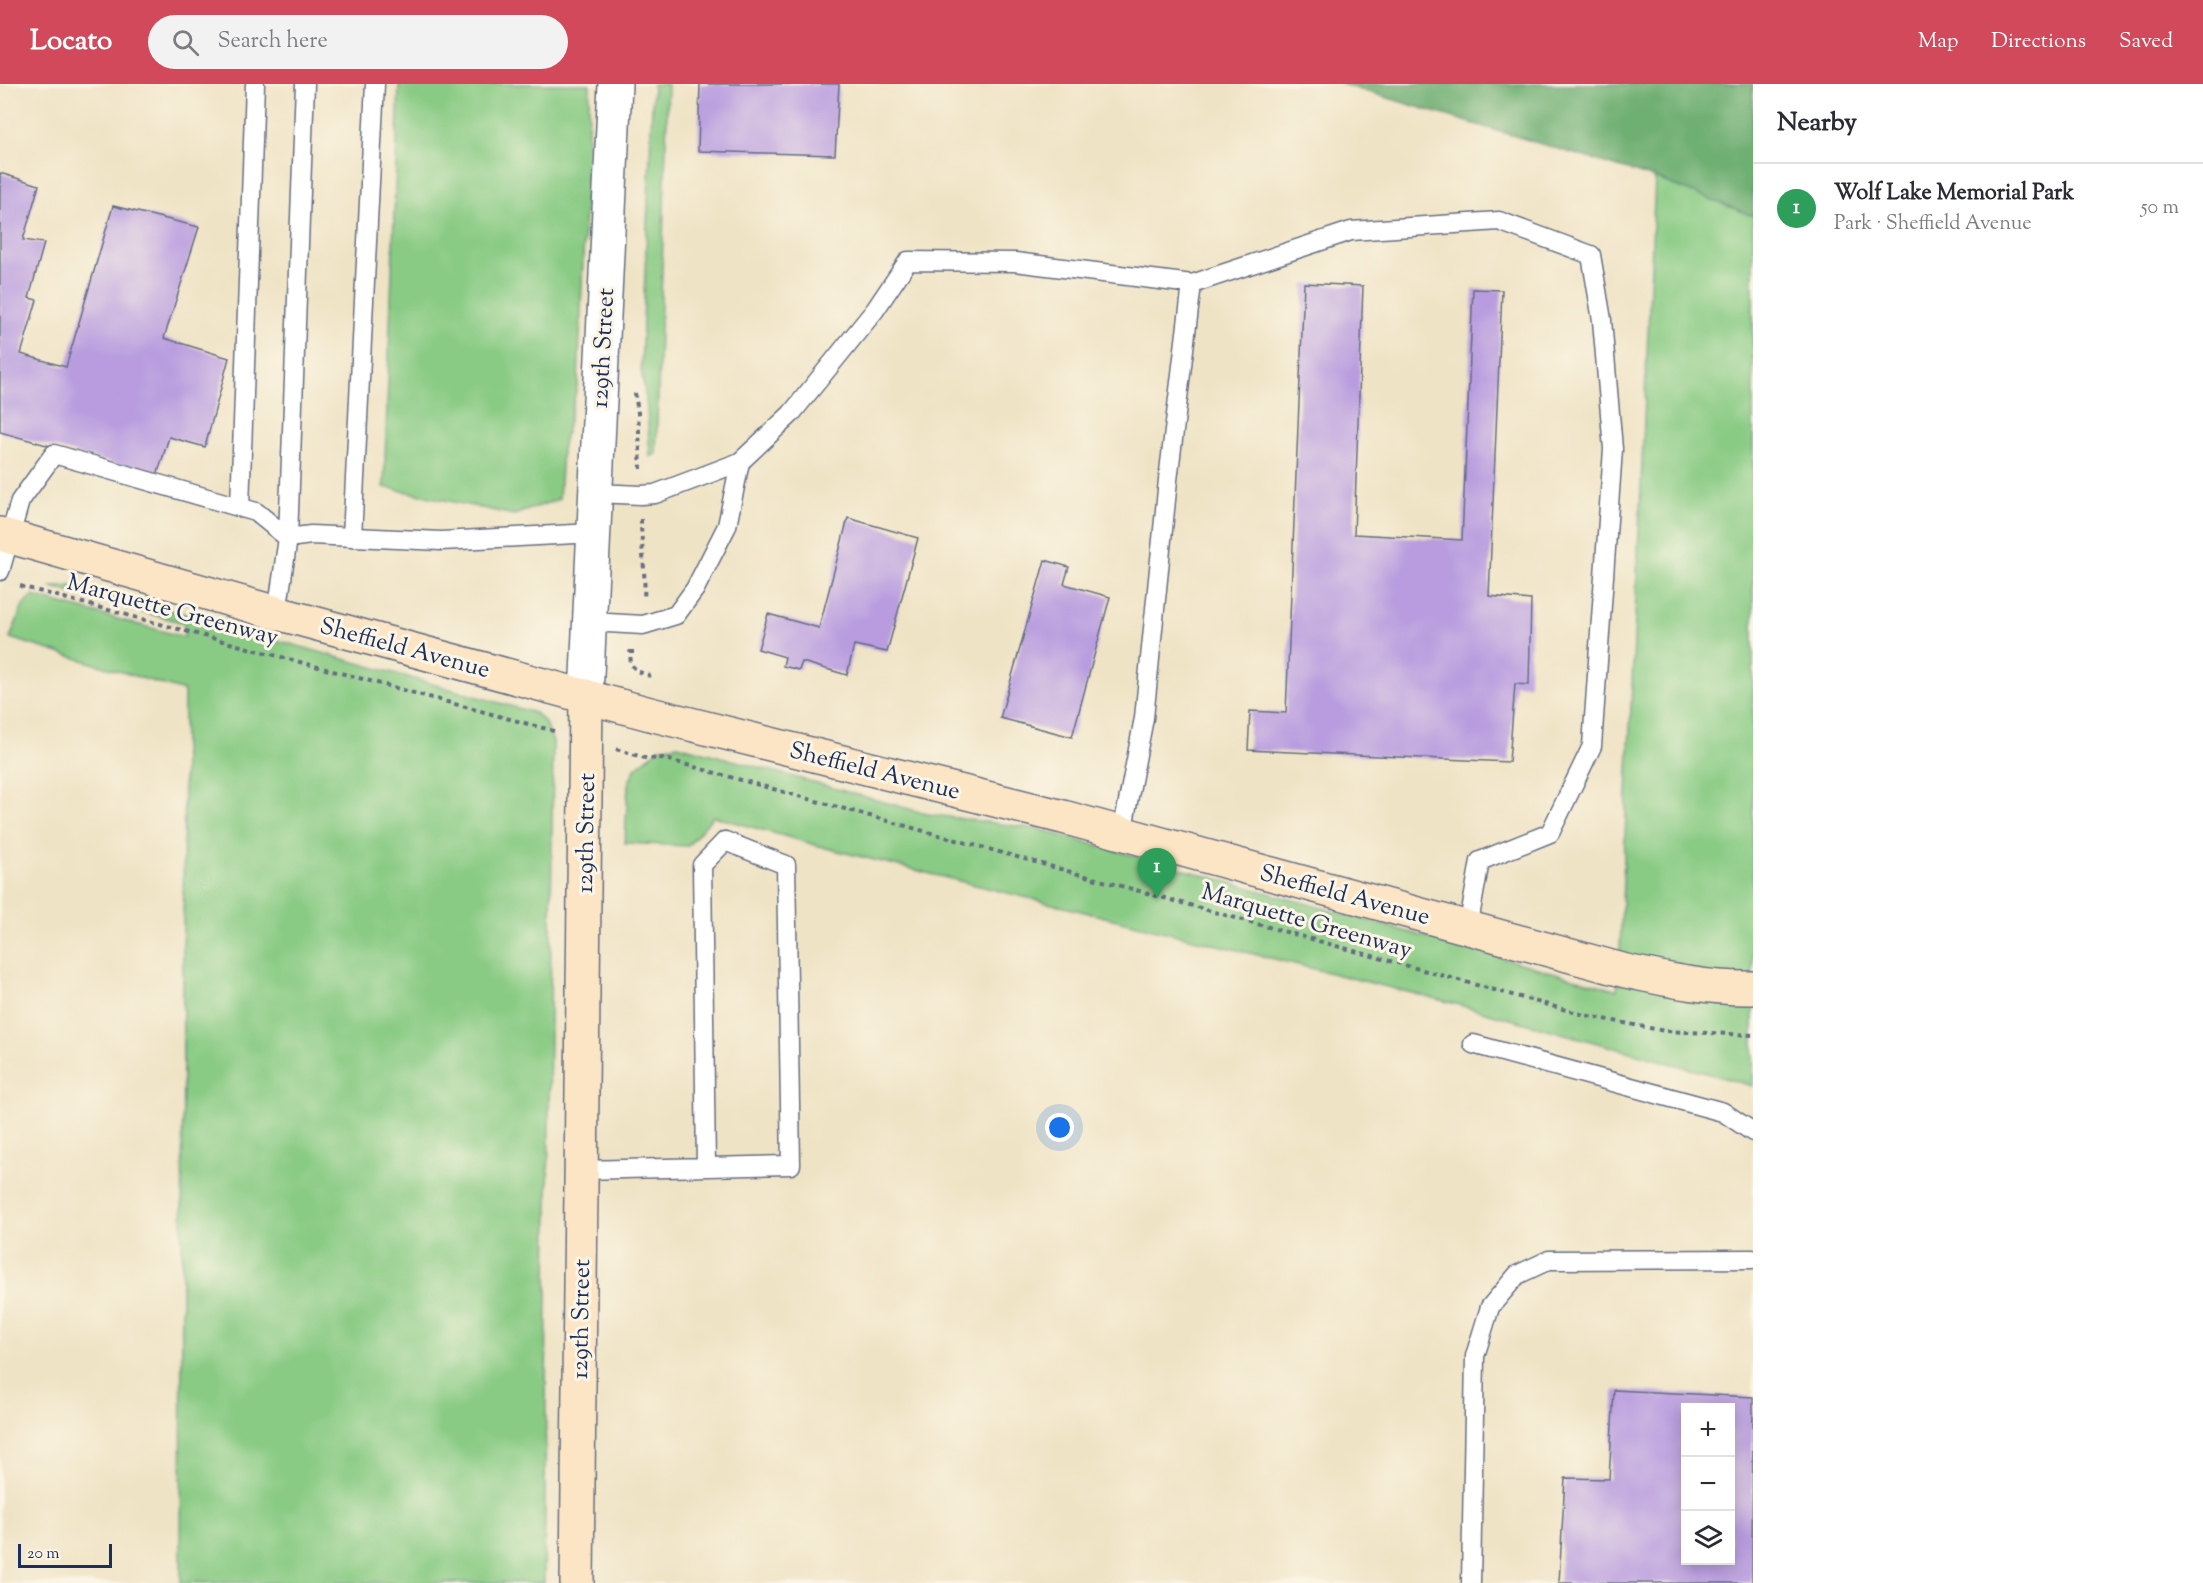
<!DOCTYPE html>
<html lang="en">
<head>
<meta charset="utf-8">
<style>
	:root { --surface:#fff; --page:#f2f2f3; --text:#2b2b33; --muted:#7c7c81; --line:#e1e1e2; --accent:#d1495b }
	body { margin:0; font-family:"Sorts Mill Goudy",serif; background:var(--page); color:var(--text) }
	.controls { position:absolute; right:18px; bottom:18px; display:grid; overflow:hidden; border-radius:0px; box-shadow:0 3px 15px #0003 }
	.controls button { width:54px; height:54px; display:grid; place-items:center; padding:0; border:0; border-bottom:2px solid var(--line); background:var(--surface); color:var(--text); font:30px sans-serif }
	.scale { position:absolute; left:18px; bottom:15px; width:94px; box-sizing:border-box; padding-left:6px; border:3px solid #1b2f5e; border-top:0; font-size:16px; line-height:21px; white-space:nowrap; color:#1b2f5e; -webkit-text-stroke:4px #fcf5e5; paint-order:stroke }
	.you { position:absolute; left:1060px; top:1044px; width:21px; height:21px; margin:-15px; border:4px solid #fff; border-radius:50%; background:#1a73e8; box-shadow:0 0 0 9px #1a73e833 }
	.badge { display:grid; place-items:center; width:39px; height:39px; border-radius:50%; background:var(--accent); color:#fff; font-size:20px; font-weight:700 }
	.pin { position:absolute; translate:-50% -50px; filter:drop-shadow(0 2px 3px #0008) }
	.pin::after { content:''; position:absolute; top:32px; width:21px; height:18px; background:inherit; clip-path:polygon(0 0,100% 0,50% 100%) }
	.list { margin:0; padding:0; list-style:none }
	h2 { display:flex; justify-content:space-between; align-items:center; height:78px; margin:0; padding:0 24px; font-size:26px }
	h2 small { font-size:20px; font-weight:400; color:var(--muted) }
	.list li { display:grid; grid-template-columns:39px 1fr auto; gap:18px; align-items:center; box-sizing:border-box; height:90px; padding:0 24px; border-top:2px solid var(--line) }
	.list b { display:block; font-size:22px; white-space:nowrap }
	.list p { margin:0; font-size:20px; white-space:nowrap; color:var(--muted) }
	.list em { font-size:20px; font-style:normal; color:var(--muted) }
	.icon { flex:none; width:33px; height:33px; fill:none; stroke:currentColor; stroke-width:2; stroke-linecap:round; stroke-linejoin:round }
	.map { position:relative; flex:none; width:1753px; height:1499px; overflow:hidden }
	header { display:flex; align-items:center; gap:36px; box-sizing:border-box; height:84px; padding:0 30px; background:var(--accent); color:#fff }
	header strong { font-size:28px }
	nav { display:flex; gap:33px; margin-inline-start:auto; font-size:21px }
	.search { width:420px; height:54px; background:var(--page); display:flex; align-items:center; gap:15px; box-sizing:border-box; padding:0 21px; border-radius:33px; color:var(--muted); font-size:22px }
	main { display:flex }
	aside { flex:1; background:var(--surface) }
	.map>svg:first-child { display:block }
	.green { fill:#89cb84; stroke:#527d71; stroke-width:1.5 }
	.forest { fill:#6eaf72; stroke:#446f68; stroke-width:1.5 }
	.building { fill:#b89cdf; fill-rule:evenodd }
	.lines { fill:none; stroke-linecap:round; stroke-linejoin:round }
	.lane-casing { stroke:#656e82; stroke-width:21 }
	.street-casing { stroke:#656e82; stroke-width:36 }
	.secondary-casing { stroke:#656e82; stroke-width:36 }
	.path { stroke:#656e82; stroke-width:4; stroke-dasharray:4.5 4.5; stroke-linecap:butt }
	.lane { stroke:#fff; stroke-width:18 }
	.street { stroke:#fff; stroke-width:33 }
	.secondary { stroke:#fce5c4; stroke-width:33 }
	.labels { text-anchor:middle; stroke-width:6; stroke-linejoin:round; paint-order:stroke }
	.street-label { font-size:24px; fill:#1b2f5e; stroke:#fcf5e5 }
</style>
</head>
<body>
<header>
<strong>Locato</strong>
<div class="search"><svg class="icon" aria-label="search" viewBox="0 0 24 24"><circle cx="10" cy="10" r="6"/><path d="M15 15l6 6"/></svg>Search here</div>
<nav><a>Map</a><a>Directions</a><a>Saved</a></nav>
</header>
<main>
<div class="map">
<svg width="1753" height="1499" viewBox="0 0 1753 1499">
	<rect width="100%" height="100%" fill="#fcf5e5"/>
	<filter id="ink" filterUnits="userSpaceOnUse"><feTurbulence type="fractalNoise" baseFrequency=".0167" numOctaves="2"/><feDisplacementMap in="SourceGraphic" scale="12" xChannelSelector="R" yChannelSelector="G"/><feConvolveMatrix kernelMatrix="1 2 1 2 8 2 1 2 1" color-interpolation-filters="sRGB"/></filter>
	<filter id="wash" filterUnits="userSpaceOnUse"><feTurbulence type="fractalNoise" baseFrequency=".008" numOctaves="4" result="noise"/><feDisplacementMap in="SourceGraphic" scale="24" xChannelSelector="R" yChannelSelector="G"/><feGaussianBlur stdDeviation="1.35" result="paint"/><feColorMatrix in="noise" values="0 0 0 0 0 0 0 0 0 0 0 0 0 0 0 0 0 1.4 0 .05"/><feComposite in="paint" operator="in"/></filter>
	<g filter="url(#wash)">
		<rect width="100%" height="100%" fill="#efe3c5"/>
		<g class="green">
			<polygon points="399,0 590,0 578,299 562,365 559,415 514,431 384,403"/>
			<polygon points="653,0 668,0 656,370 650,373 647,323 641,285"/>
			<polygon points="1655,94 1753,126 1753,1002 1460,921 826,764 713,732 688,762 625,759 628,700 636,683 660,664 678,661 927,730 1038,745 1617,906 1620,864"/>
			<polygon points="75,502 185,530 535,629 544,637 553,658 544,1499 181,1499 184,607 10,554 23,521 33,512 184,553 184,539 50,503"/>
		</g>
		<polygon class="forest" points="1341,0 1753,0 1753,132 1655,94"/>
		<g id="blocks">
			<g class="building">
				<polygon points="700,0 839,0 835,71 698,67"/>
				<polygon points="0,89 39,101 23,156 44,159 29,214 37,216 21,270 66,283 113,122 199,143 164,254 229,274 205,363 169,353 157,392 0,348"/>
				<polygon points="1304,199 1363,202 1354,450 1462,456 1473,205 1502,206 1489,512 1531,516 1529,601 1515,600 1509,678 1248,666 1250,627 1286,629"/>
				<polygon points="848,434 918,454 887,568 854,561 847,591 802,578 799,586 783,582 785,573 758,565 768,530 819,544"/>
				<polygon points="1045,476 1069,483 1064,500 1110,513 1072,653 1000,634"/>
				<path d="M1614,1306l139,7 -1,186h-193l6,-105 44,1zM1686,1324h44v152h-44z"/>
			</g>
		</g>
	</g>
	<g filter="url(#ink)">
		<use href="#blocks" fill-opacity="0" stroke="#656e82" stroke-width="1.5"/>
		<g class="lines">
			<g class="lane-casing">
				<g id="lane">
					<polyline points="305,0 288,454 311,451 441,457 594,449"/>
					<polyline points="596,409 641,411 655,410 740,378 791,330 875,226 908,177 1015,178 1192,200 1351,147 1499,137 1591,171 1602,236 1613,365 1592,662 1550,749 1480,777 1468,844"/>
					<polyline points="240,423 255,0"/>
					<polyline points="352,453 375,0"/>
					<polyline points="0,487 20,417 54,370 256,428 288,454 277,529"/>
					<polyline points="590,538 643,541 676,531 695,505 727,442 740,378"/>
					<polyline points="1122,749 1144,634 1168,396 1192,200"/>
					<polyline points="1473,960 1723,1028 1753,1048"/>
					<path d="M582,1086c69,-2 139,-3 209,-5l-5,-300 -61,-24 -23,24 4,302"/>
					<polyline points="1471,1499 1475,1272 1490,1223 1517,1191 1549,1176 1753,1175"/>
				</g>
			</g>
			<g class="street-casing">
				<polyline id="street" points="586,612 615,0"/>
			</g>
			<g class="secondary-casing">
				<g id="secondary">
					<path d="M0,450l277,79 373,101 413,103 563,154c42,9 84,18 127,17"/>
					<polyline points="577,1499 586,612"/>
				</g>
			</g>
			<g class="path">
				<polyline points="635,309 638,329 641,385"/>
				<path d="M641,435c0,27 5,53 3,79"/>
				<polyline points="20,502 554,647"/>
				<polyline points="634,568 630,568 631,581 639,588 649,591 650,596"/>
				<polyline points="616,665 648,675 662,674 1584,931 1665,947 1753,951"/>
			</g>
			<use href="#lane" class="lane"/>
			<use href="#street" class="street"/>
			<use href="#secondary" class="secondary"/>
		</g>
	</g>
	<g class="labels">
		<g class="street-label">
			<text transform="translate(602 264) rotate(-87)" y="8">129th Street</text>
			<text transform="translate(173 525) rotate(15)" y="8">Marquette Greenway</text>
			<text transform="translate(405 563) rotate(15)" y="8">Sheffield Avenue</text>
			<text transform="translate(875 686) rotate(14)" y="8">Sheffield Avenue</text>
			<text transform="translate(585 749) rotate(-89)" y="8">129th Street</text>
			<text transform="translate(1345 810) rotate(15)" y="8">Sheffield Avenue</text>
			<text transform="translate(1307 836) rotate(16)" y="8">Marquette Greenway</text>
			<text transform="translate(580 1235) rotate(-89)" y="8">129th Street</text>
		</g>
	</g>
</svg>
<div class="controls">
<button>+</button>
<button>−</button>
<button><svg class="icon" aria-label="layers" viewBox="0 0 24 24"><path d="M12 4l9 5-9 5-9-5zM3 14l9 5 9-5"/></svg></button>
</div>
<div class="scale">20 m</div>
<div class="you"></div>
<div class="pin badge" style="left:1157px;top:814px;background:#2e9e5b">1</div>
</div>
<aside>
<h2>Nearby<small></small></h2>
<ul class="list">
<li><span class="badge" style="background:#2e9e5b">1</span><div><b>Wolf Lake Memorial Park</b><p>Park · Sheffield Avenue</p></div><em>50 m</em></li>
</ul>
</aside>
</main>
</body>
</html>
